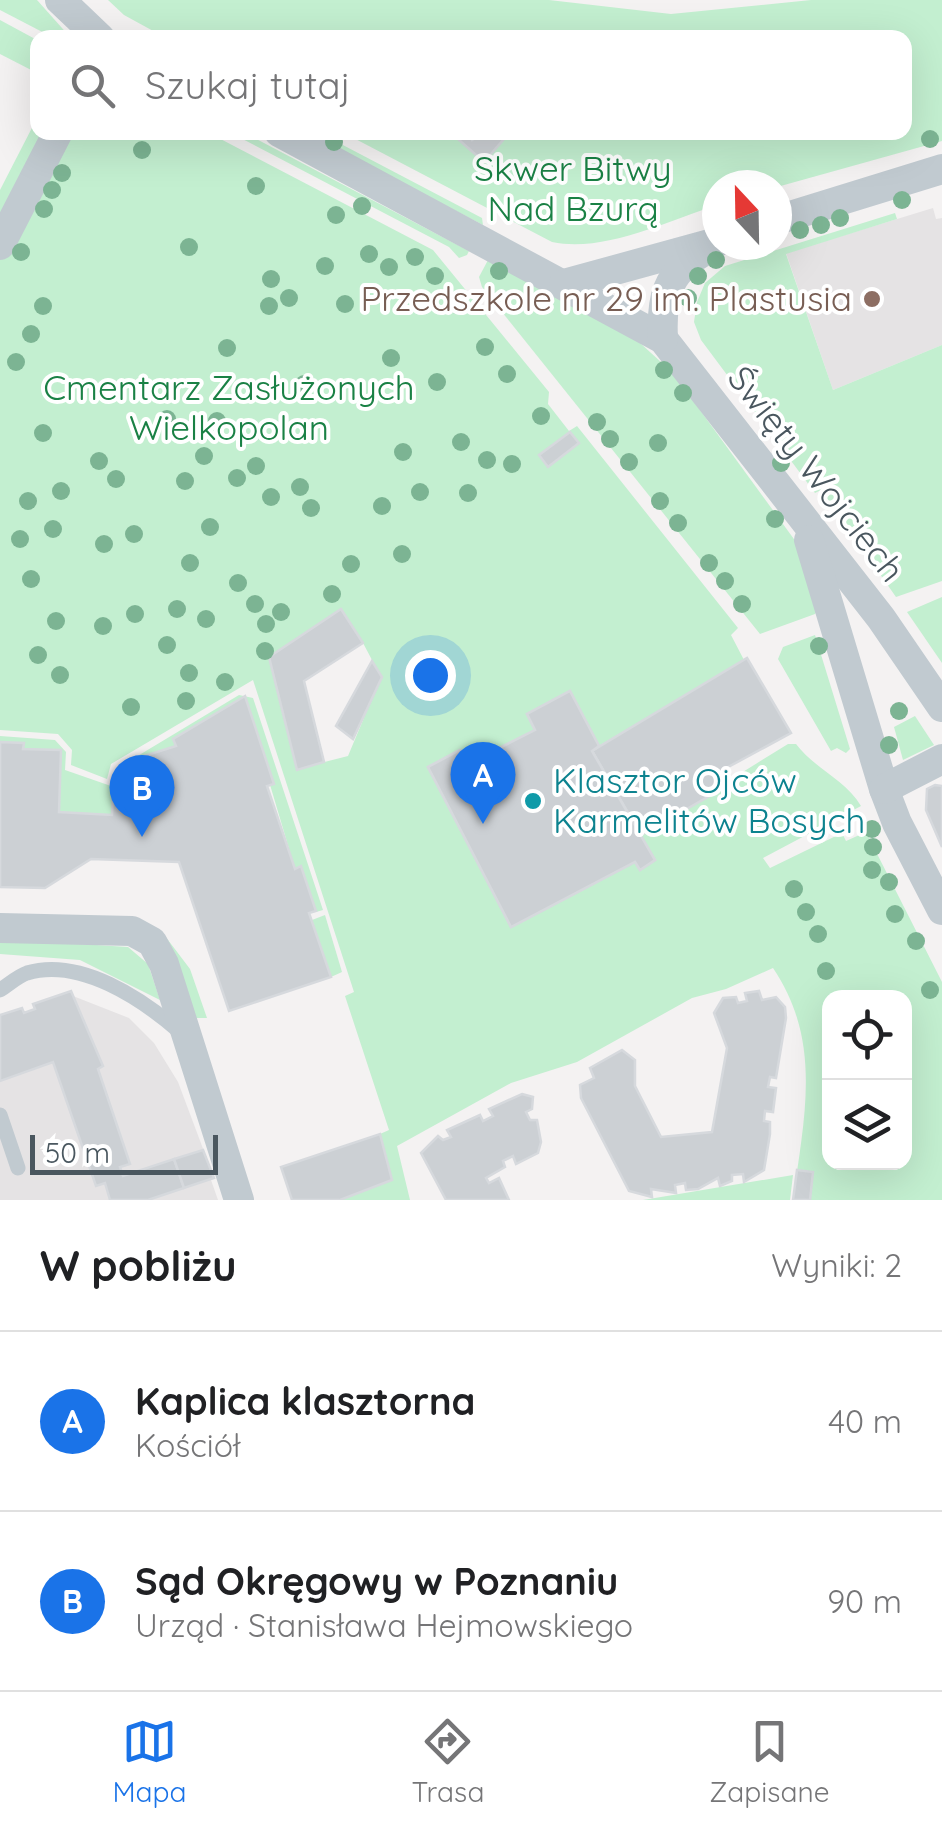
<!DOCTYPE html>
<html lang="pl">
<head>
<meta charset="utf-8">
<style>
	:root { --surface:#fff; --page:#f2f2f2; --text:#202124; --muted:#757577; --line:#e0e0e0; --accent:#1a73e8 }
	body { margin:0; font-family:Quicksand,sans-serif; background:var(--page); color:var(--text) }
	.controls { position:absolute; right:30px; bottom:30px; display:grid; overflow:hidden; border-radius:20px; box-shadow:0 10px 40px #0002 }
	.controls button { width:90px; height:90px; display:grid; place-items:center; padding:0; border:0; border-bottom:2px solid var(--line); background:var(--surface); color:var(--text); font:50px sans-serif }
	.compass { position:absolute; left:702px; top:170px; width:90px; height:90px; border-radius:50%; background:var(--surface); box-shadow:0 10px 40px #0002; rotate:338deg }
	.scale { position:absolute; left:30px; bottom:25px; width:188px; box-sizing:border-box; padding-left:10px; border:5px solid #4a575f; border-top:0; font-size:28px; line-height:35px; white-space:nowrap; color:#4a575f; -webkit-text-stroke:8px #fff; paint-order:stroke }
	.you { position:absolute; left:430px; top:675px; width:35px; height:35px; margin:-25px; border:8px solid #fff; border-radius:50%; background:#1a73e8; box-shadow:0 0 0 15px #1a73e833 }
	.badge { display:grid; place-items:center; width:65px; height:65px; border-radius:50%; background:var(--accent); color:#fff; font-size:32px; font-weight:700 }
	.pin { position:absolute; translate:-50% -82px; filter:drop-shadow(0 2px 5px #0008) }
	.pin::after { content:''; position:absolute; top:52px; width:35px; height:30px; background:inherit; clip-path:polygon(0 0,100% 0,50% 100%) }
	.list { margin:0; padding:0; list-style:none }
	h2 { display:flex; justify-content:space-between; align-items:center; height:130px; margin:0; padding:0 40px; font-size:42px }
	h2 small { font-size:32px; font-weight:400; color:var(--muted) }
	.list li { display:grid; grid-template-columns:65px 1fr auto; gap:30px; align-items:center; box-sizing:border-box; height:180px; padding:0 40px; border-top:2px solid var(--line) }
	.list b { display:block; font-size:38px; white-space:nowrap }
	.list p { margin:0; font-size:32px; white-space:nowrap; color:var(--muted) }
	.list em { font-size:32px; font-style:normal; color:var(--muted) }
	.icon { flex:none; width:55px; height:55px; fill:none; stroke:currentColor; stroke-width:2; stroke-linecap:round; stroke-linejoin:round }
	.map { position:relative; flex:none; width:942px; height:1200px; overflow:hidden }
	.search { position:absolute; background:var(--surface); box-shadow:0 10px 40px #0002; left:30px; right:30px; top:30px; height:110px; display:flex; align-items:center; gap:25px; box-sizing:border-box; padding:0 35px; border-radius:20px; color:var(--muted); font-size:38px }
	.sheet { height:490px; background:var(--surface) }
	nav { display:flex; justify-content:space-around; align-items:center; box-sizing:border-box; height:140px; border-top:2px solid var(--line); background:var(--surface); font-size:28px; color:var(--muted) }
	nav a { display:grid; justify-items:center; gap:5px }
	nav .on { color:var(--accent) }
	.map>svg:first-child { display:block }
	.education { fill:#e5e3e4 }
	.green { fill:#c3efd0; fill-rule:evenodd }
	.building { fill:#ccd0d4; stroke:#d6d9dd; stroke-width:2.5; fill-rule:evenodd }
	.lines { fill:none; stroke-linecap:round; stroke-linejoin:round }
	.lane { stroke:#c1cad0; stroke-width:15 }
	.street { stroke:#c1cad0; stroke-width:30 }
	.tree { fill:#7cb493 }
	.education-dot { fill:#8d6e63; stroke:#fff; stroke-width:4 }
	.culture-dot { fill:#0f9aa8; stroke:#fff; stroke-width:4 }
	.labels { text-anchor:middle; stroke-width:8; stroke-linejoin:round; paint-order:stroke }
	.park-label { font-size:35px; fill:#1a8145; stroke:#fff }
	.education-label { font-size:35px; fill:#785e54; stroke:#fff; text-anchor:end }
	.street-label { font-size:35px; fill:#4a575f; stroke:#fff }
	.culture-label { font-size:35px; fill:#0d838f; stroke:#fff; text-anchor:start }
</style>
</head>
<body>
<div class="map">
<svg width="942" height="1200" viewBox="0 0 942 1200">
	<rect width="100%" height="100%" fill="#f4f2f2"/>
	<g class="education">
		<polygon points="933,208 936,219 942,218 942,345 833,390 786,253"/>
		<polygon points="71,991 73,996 129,1018 154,1043 178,1082 214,1178 211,1180 218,1200 0,1200 0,1015 22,1008 24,1012 34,1009 33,1004"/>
	</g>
	<g class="green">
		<polygon points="0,0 37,0 70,37 52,37 0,10"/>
		<path d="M108,0h441l122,14 140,-14h131v141l-165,46 -60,-2v20c-50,16 -113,48 -165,37l-208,-109 560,-1v-94h-738l-42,-23z"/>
		<polygon points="0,20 37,40 37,73 0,54"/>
		<polygon points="37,118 38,132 51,133 0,232 0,190"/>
		<path d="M64,132l145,1 224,117 116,142 -1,12 21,27 8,-5 161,202 -7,7 13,25 -152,90 49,85 147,-91h8c19,25 50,36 65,62l-98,52 7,10 72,-35 4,8 20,-9 76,150v218h-149c11,-82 30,-158 -20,-232l-47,21 -34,9 -115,64 -66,21 -114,63 13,54h-70l52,-20 -12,-46 9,-4 -44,-134 9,-4 -101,-312 -142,84 -4,15 -36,-14 1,-15 -14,-16 -58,-4v-471zM363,643l18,34 -33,79 -51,13 -27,-111zM830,998h74v164h-74z"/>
		<polygon points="231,133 245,133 469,251 467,255 459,258 449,247"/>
		<polygon points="307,133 320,133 482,218 483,225"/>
		<polygon points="895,213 897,219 786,254 833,390 942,345 942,581 896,597 821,490 815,493 701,340 694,322 697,302 705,283 725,266"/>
		<polygon points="488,260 639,342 673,373 799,546 818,609 815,614 760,634 482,287 479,277"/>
		<polygon points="942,597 942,663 907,612"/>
		<polygon points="815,635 850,749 846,753 837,748 831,751 778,659 783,647"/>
		<polygon points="239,695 253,698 323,910 316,912 301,866 295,869 244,697 190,729 193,740 145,756 161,805 137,805 137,796 114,796 112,815 59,812 61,750 23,749 23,743 0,742 0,736 55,740 66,752 65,770 111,786 116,769"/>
		<polygon points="915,716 934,745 903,760 894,727"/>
		<polygon points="325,915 342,972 331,977 312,920"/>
		<path d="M165,936l25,33 17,49h-11c-19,-19 -14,-58 -31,-82z"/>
		<polygon points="0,939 128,947 148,964 160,1000 80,960 0,954"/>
		<polygon points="793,1175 790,1200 643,1200"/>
	</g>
	<g class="building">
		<polygon points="450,132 468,132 472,140 486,132 510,132 484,162"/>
		<polygon points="570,432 579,443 548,467 539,455"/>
		<polygon points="341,609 363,643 304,681 324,762 297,770 269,657"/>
		<polygon points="747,658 791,733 719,772 727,786 641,835 592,751"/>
		<polygon points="372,661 382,677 353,739 336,726"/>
		<path d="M570,691l29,55 -7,5 63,109 -15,10 -5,-8 -124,65 -83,-160 32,-17 8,14 67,-34 -8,-16zM574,764l37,70 -72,38 -11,-20 5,-3 -31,-47z"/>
		<polygon points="570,691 599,746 592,751 655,860 640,870 635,862 511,927 428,767 460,750 468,764 535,730 527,714"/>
		<polygon points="245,696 274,784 267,786 295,869 301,866 316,911 309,913 331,977 229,1011 179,862 91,859 45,888 0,887 0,742 24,743 23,749 61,750 59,812 112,815 113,795 137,796 137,805 161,805 144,756 176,746 173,739"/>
		<polygon points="935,785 942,786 942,847 926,810 927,789"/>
		<polygon points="71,991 103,1066 98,1069 130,1164 120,1167 123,1176 174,1159 184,1188 148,1200 110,1200 105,1183 96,1186 53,1062 0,1081 0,1015 22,1008 24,1013 35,1009 33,1004"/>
		<polygon points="759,991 762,1000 776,997 785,1007 786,1018 776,1078 770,1077 768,1087 776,1088 773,1112 765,1111 764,1121 770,1122 770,1134 764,1170 744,1182 743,1174 732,1175 732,1181 720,1186 718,1178 698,1189 686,1190 685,1183 675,1185 676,1193 651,1189 652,1197 629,1191 581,1098 580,1085 594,1078 590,1068 622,1050 635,1060 635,1086 661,1137 712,1132 727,1048 714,1013 723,998 736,997 738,1003 747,1001 745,993"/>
		<polygon points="522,1094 533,1097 532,1109 526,1112 530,1120 537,1120 541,1142 538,1153 516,1164 513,1156 503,1161 505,1167 486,1178 489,1183 499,1178 509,1200 446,1200 421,1153 438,1136 443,1140 451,1137 447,1130 480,1115 483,1121 493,1116 489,1109"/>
		<polygon points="380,1134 392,1180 340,1200 292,1200 281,1167"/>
		<polygon points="203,1150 214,1178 184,1188 174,1159"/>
		<polygon points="797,1170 813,1172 810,1200 793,1200"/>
	</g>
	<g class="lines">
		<g class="lane">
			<path d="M0,990c8,-5 18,-14 27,-17 53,-16 115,26 152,58"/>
			<polyline points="0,1115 18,1168"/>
		</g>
		<g class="street">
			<polyline points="60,0 100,38"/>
			<polyline points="279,132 663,339 881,618 942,707"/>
			<polyline points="777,220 942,169"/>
			<polyline points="0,245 58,132"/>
			<polyline points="564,284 717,242"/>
			<path d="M663,339c-2,-39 3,-65 38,-86"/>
			<polyline points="809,540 884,789 897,823 942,910"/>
			<polyline points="884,789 942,759"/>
			<polyline points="0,928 132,931 152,942 164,964 239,1200"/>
		</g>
	</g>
	<g class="tree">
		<circle cx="930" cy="139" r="9"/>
		<circle cx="334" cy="142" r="9"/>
		<circle cx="142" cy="150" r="9"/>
		<circle cx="62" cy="173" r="9"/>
		<circle cx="256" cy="186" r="9"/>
		<circle cx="52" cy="190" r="9"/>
		<circle cx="902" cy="200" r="9"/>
		<circle cx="362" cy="206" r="9"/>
		<circle cx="44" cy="209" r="9"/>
		<circle cx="336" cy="215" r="9"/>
		<circle cx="840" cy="218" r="9"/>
		<circle cx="821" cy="225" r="9"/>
		<circle cx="800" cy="230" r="9"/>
		<circle cx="189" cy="247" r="9"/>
		<circle cx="21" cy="252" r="9"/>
		<circle cx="369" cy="254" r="9"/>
		<circle cx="415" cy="257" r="9"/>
		<circle cx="716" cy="260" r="9"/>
		<circle cx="325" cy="266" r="9"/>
		<circle cx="389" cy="267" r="9"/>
		<circle cx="499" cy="271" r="9"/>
		<circle cx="435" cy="276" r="9"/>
		<circle cx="698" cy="276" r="9"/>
		<circle cx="271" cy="279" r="9"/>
		<circle cx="289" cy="298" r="9"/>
		<circle cx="688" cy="298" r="9"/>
		<circle cx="345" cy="304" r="9"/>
		<circle cx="457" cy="305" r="9"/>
		<circle cx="43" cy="306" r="9"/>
		<circle cx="269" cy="306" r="9"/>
		<circle cx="31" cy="334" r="9"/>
		<circle cx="485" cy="347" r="9"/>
		<circle cx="227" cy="348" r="9"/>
		<circle cx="391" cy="358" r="9"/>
		<circle cx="16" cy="362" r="9"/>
		<circle cx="664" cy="370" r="9"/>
		<circle cx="507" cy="374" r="9"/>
		<circle cx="437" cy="382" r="9"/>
		<circle cx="304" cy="384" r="9"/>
		<circle cx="683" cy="393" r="9"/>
		<circle cx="541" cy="416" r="9"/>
		<circle cx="167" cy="419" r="9"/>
		<circle cx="217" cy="421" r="9"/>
		<circle cx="597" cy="422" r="9"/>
		<circle cx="43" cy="433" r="9"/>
		<circle cx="610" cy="439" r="9"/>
		<circle cx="461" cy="442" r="9"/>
		<circle cx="658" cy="443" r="9"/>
		<circle cx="403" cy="452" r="9"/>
		<circle cx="204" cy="456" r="9"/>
		<circle cx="487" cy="460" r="9"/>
		<circle cx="99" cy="461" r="9"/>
		<circle cx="629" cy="462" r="9"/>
		<circle cx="781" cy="463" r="9"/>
		<circle cx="512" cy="464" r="9"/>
		<circle cx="256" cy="466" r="9"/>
		<circle cx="237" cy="478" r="9"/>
		<circle cx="116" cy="479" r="9"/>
		<circle cx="185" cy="481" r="9"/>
		<circle cx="300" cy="487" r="9"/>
		<circle cx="61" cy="491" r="9"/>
		<circle cx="420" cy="492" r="9"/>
		<circle cx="468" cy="493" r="9"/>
		<circle cx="271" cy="497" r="9"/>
		<circle cx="28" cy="501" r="9"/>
		<circle cx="660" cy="501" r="9"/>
		<circle cx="382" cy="506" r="9"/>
		<circle cx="311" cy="508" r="9"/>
		<circle cx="775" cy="519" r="9"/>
		<circle cx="678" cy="523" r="9"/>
		<circle cx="210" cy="527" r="9"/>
		<circle cx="53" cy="529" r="9"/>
		<circle cx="134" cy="534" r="9"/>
		<circle cx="20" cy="539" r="9"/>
		<circle cx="104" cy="544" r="9"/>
		<circle cx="402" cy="554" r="9"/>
		<circle cx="190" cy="563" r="9"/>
		<circle cx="709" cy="563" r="9"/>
		<circle cx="351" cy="564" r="9"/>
		<circle cx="31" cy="579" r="9"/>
		<circle cx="725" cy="581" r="9"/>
		<circle cx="238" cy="583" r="9"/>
		<circle cx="332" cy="594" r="9"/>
		<circle cx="255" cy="604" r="9"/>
		<circle cx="742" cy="604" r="9"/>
		<circle cx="177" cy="609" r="9"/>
		<circle cx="281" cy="612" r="9"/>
		<circle cx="135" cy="614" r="9"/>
		<circle cx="206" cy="619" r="9"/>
		<circle cx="56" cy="621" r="9"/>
		<circle cx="266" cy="624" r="9"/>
		<circle cx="103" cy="626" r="9"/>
		<circle cx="167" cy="645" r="9"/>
		<circle cx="819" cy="646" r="9"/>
		<circle cx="265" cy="651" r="9"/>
		<circle cx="38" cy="655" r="9"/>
		<circle cx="189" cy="673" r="9"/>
		<circle cx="60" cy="675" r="9"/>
		<circle cx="225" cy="682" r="9"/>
		<circle cx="186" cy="701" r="9"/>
		<circle cx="131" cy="707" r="9"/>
		<circle cx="899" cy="711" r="9"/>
		<circle cx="889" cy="745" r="9"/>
		<circle cx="872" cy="829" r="9"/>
		<circle cx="873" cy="847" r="9"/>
		<circle cx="872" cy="870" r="9"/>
		<circle cx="889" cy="882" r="9"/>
		<circle cx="794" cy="889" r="9"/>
		<circle cx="806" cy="912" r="9"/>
		<circle cx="895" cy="914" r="9"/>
		<circle cx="818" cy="934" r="9"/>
		<circle cx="916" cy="941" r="9"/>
		<circle cx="826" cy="971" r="9"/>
		<circle cx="930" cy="990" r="9"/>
	</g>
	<circle class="education-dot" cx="872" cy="299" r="10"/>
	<circle class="culture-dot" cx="533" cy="801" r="10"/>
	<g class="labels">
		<g class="park-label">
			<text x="573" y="181">Skwer Bitwy<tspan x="573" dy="40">Nad Bzurą</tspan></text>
			<text x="229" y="400">Cmentarz Zasłużonych<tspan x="229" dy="40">Wielkopolan</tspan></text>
		</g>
		<g class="education-label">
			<text x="852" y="311">Przedszkole nr 29 im. Plastusia</text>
		</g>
		<g class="street-label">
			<text transform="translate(816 474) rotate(52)" y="12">Święty Wojciech</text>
		</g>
		<g class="culture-label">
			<text x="553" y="793">Klasztor Ojców<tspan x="553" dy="40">Karmelitów Bosych</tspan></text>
		</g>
	</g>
</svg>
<div class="controls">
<button><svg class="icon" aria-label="locate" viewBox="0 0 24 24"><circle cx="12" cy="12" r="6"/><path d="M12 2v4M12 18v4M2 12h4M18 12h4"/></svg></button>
<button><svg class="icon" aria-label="layers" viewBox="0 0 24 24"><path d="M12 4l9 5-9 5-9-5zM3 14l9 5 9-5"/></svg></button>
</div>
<svg class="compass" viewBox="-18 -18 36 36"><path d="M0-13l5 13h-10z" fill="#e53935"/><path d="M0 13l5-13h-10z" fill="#757577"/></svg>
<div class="scale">50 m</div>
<div class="you"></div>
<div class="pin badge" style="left:483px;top:824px">A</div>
<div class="pin badge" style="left:142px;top:837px">B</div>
<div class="search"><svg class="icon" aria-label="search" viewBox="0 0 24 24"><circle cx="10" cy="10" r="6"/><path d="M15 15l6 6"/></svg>Szukaj tutaj</div>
</div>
<section class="sheet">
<h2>W pobliżu<small>Wyniki: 2</small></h2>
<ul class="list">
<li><span class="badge">A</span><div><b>Kaplica klasztorna</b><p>Kościół</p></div><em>40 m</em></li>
<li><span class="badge">B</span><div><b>Sąd Okręgowy w Poznaniu</b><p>Urząd · Stanisława Hejmowskiego</p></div><em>90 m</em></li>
</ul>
</section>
<nav>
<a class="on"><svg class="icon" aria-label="map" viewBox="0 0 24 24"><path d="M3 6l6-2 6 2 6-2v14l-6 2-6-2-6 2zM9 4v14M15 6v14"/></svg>Mapa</a>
<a><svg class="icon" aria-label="directions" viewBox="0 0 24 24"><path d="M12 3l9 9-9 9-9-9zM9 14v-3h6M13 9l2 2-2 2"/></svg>Trasa</a>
<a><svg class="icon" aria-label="saved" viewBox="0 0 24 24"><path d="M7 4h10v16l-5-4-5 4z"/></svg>Zapisane</a>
</nav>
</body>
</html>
